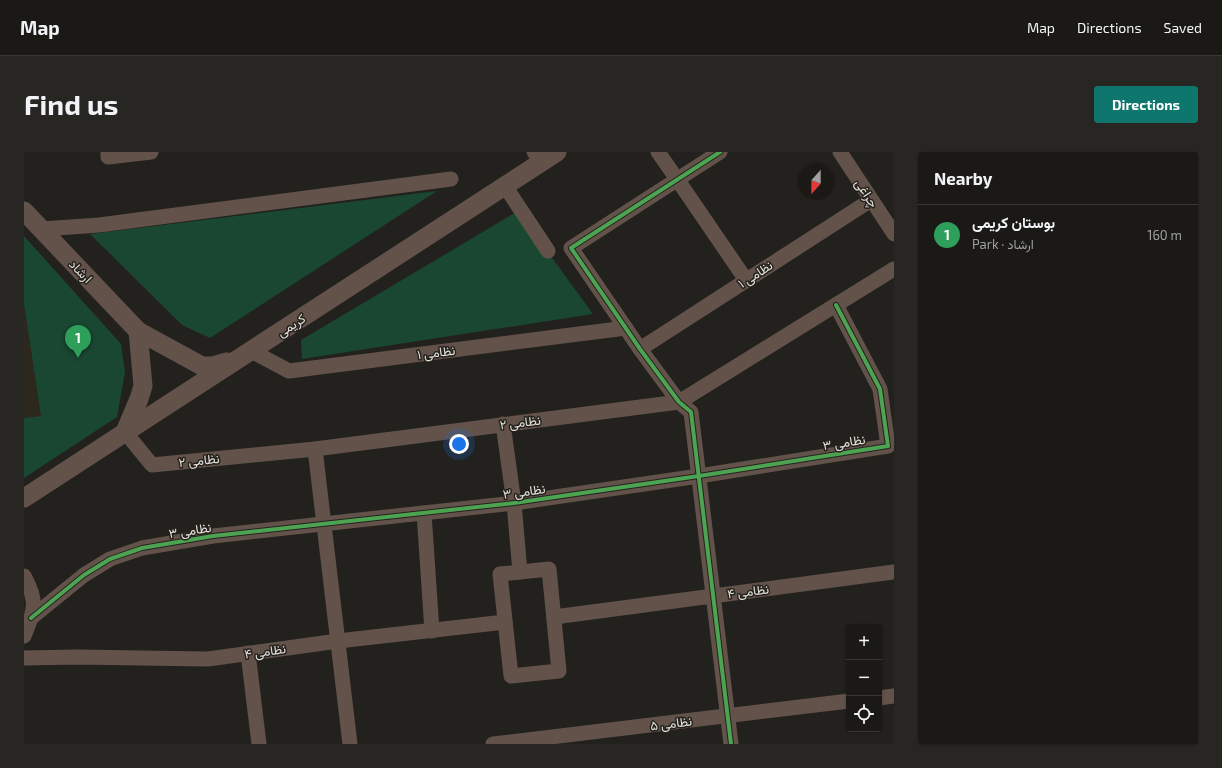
<!DOCTYPE html>
<html lang="en">
<head>
<meta charset="utf-8">
<style>
	:root { --surface:#1a1916; --page:#272623; --text:#f1f3f6; --muted:#9fa0a1; --line:#383835; --accent:#0f766e }
	body { margin:0; font-family:"Exo 2",Vazirmatn,sans-serif; background:var(--page); color:var(--text) }
	.controls { position:absolute; right:12px; bottom:12px; display:grid; overflow:hidden; border-radius:4px; box-shadow:0 1px 3px #0004 }
	.controls button { width:36px; height:36px; display:grid; place-items:center; padding:0; border:0; border-bottom:1px solid var(--line); background:var(--surface); color:var(--text); font:20px sans-serif }
	.compass { position:absolute; left:774px; top:12px; width:36px; height:36px; border-radius:50%; background:var(--surface); box-shadow:0 1px 3px #0004; rotate:201deg }
	.you { position:absolute; left:435px; top:292px; width:14px; height:14px; margin:-10px; border:3px solid #fff; border-radius:50%; background:#1a73e8; box-shadow:0 0 0 6px #1a73e833 }
	.badge { display:grid; place-items:center; width:26px; height:26px; border-radius:50%; background:var(--accent); color:#fff; font-size:13px; font-weight:700 }
	.pin { position:absolute; translate:-50% -33px; filter:drop-shadow(0 1px 2px #0008) }
	.pin::after { content:''; position:absolute; top:21px; width:14px; height:12px; background:inherit; clip-path:polygon(0 0,100% 0,50% 100%) }
	.list { margin:0; padding:0; list-style:none }
	h2 { display:flex; justify-content:space-between; align-items:center; height:52px; margin:0; padding:0 16px; font-size:17px }
	h2 small { font-size:13px; font-weight:400; color:var(--muted) }
	.list li { display:grid; grid-template-columns:26px 1fr auto; gap:12px; align-items:center; box-sizing:border-box; height:60px; padding:0 16px; border-top:1px solid var(--line) }
	.list b { display:block; font-size:15px; white-space:nowrap }
	.list p { margin:0; font-size:13px; white-space:nowrap; color:var(--muted) }
	.list em { font-size:13px; font-style:normal; color:var(--muted) }
	.icon { flex:none; width:22px; height:22px; fill:none; stroke:currentColor; stroke-width:2; stroke-linecap:round; stroke-linejoin:round }
	.map { position:relative; flex:none; width:870px; height:592px; overflow:hidden; border-radius:4px }
	header { display:flex; align-items:center; gap:24px; box-sizing:border-box; height:56px; padding:0 20px; background:var(--surface); border-bottom:1px solid var(--line) }
	header strong { font-size:19px }
	nav { display:flex; gap:22px; margin-inline-start:auto; font-size:14px }
	.intro { display:flex; align-items:center; justify-content:space-between; box-sizing:border-box; height:96px; padding:0 24px }
	h1 { margin:0; font-size:28px }
	.button { padding:10px 18px; border-radius:4px; background:var(--accent); color:#fff; font-size:14px; font-weight:700 }
	main { display:flex; gap:24px; padding:0 24px }
	aside { flex:1; background:var(--surface); border-radius:4px; box-shadow:0 1px 3px #0004 }
	.map>svg:first-child { display:block }
	.built { fill:#2d281e }
	.green { fill:#194731 }
	.lines { fill:none; stroke-linecap:round; stroke-linejoin:round }
	.minor { stroke:#62524a; stroke-width:15 }
	.tertiary { stroke:#62524a; stroke-width:19 }
	.cycleway-casing { stroke:#25221c; stroke-width:6 }
	.cycleway { stroke:#4ca352; stroke-width:4 }
	.labels { text-anchor:middle; stroke-width:3; stroke-linejoin:round; paint-order:stroke }
	.street-label { font-size:13px; fill:#e2e0dc; stroke:#25221c }
</style>
</head>
<body>
<header>
<strong>Map</strong>
<nav><a>Map</a><a>Directions</a><a>Saved</a></nav>
</header>
<div class="intro"><h1>Find us</h1><a class="button">Directions</a></div>
<main>
<div class="map">
<svg width="870" height="592" viewBox="0 0 870 592">
	<rect width="100%" height="100%" fill="#23211e"/>
	<polygon class="built" points="0,152 17,264 0,266"/>
	<g class="green">
		<polygon points="413,39 186,186 158,173 66,82"/>
		<polygon points="494,59 569,162 278,207 277,188"/>
		<polygon points="0,84 97,192 101,220 93,265 0,326 0,266 17,264 0,152"/>
	</g>
	<g class="lines">
		<g class="minor">
			<polyline points="84,0 84,5 127,0"/>
			<polyline points="510,0 518,10"/>
			<polyline points="634,0 648,20"/>
			<polyline points="696,0 547,96 616,197 655,250 667,260 707,592"/>
			<polyline points="816,0 870,82"/>
			<polyline points="653,27 722,128"/>
			<polyline points="481,34 524,99"/>
			<polyline points="18,77 75,73 427,27"/>
			<polyline points="616,197 847,48"/>
			<polyline points="227,199 265,219 602,176"/>
			<polyline points="479,272 490,351 496,420"/>
			<polyline points="101,280 128,313 291,297 655,250 870,117"/>
			<polyline points="291,297 326,592"/>
			<polyline points="400,361 408,479"/>
			<polygon points="525,417 535,519 487,524 476,422"/>
			<path d="M0,424c14,25 11,34 0,60"/>
			<polyline points="530,465 870,420"/>
			<polyline points="7,466 60,423 86,407 118,396 189,384 490,351 675,324 864,294 856,237 812,153"/>
			<polyline points="224,501 235,592"/>
			<polyline points="0,506 53,505 184,507 314,489 481,470"/>
			<polyline points="855,546 870,544"/>
			<polyline points="469,592 825,549"/>
		</g>
		<g class="tertiary">
			<polyline points="0,59 114,179 178,214 189,214 203,210"/>
			<polyline points="101,280 115,247 119,234 114,179"/>
			<polyline points="0,346 533,0"/>
		</g>
		<g class="cycleway-casing">
			<g id="cycleway">
				<polyline points="696,0 547,96 616,197 655,250 667,260 707,592"/>
				<polyline points="7,466 60,423 86,407 118,396 189,384 490,351 675,324 864,294 856,237 812,153"/>
			</g>
		</g>
		<use href="#cycleway" class="cycleway"/>
	</g>
	<g class="labels">
		<g class="street-label">
			<text transform="translate(843 41) rotate(57)" y="5">چراغی</text>
			<text transform="translate(57 119) rotate(46)" y="5">ارشاد</text>
			<text transform="translate(731 122) rotate(-33)" y="5">نظامی ۱</text>
			<text transform="translate(267 173) rotate(-33)" y="5">کریمی</text>
			<text transform="translate(412 200) rotate(-7)" y="5">نظامی ۱</text>
			<text transform="translate(496 270) rotate(-7)" y="5">نظامی ۲</text>
			<text transform="translate(820 290) rotate(-9)" y="5">نظامی ۳</text>
			<text transform="translate(175 308) rotate(-6)" y="5">نظامی ۲</text>
			<text transform="translate(500 339) rotate(-8)" y="5">نظامی ۳</text>
			<text transform="translate(166 378) rotate(-9)" y="5">نظامی ۳</text>
			<text transform="translate(724 439) rotate(-7)" y="5">نظامی ۴</text>
			<text transform="translate(241 499) rotate(-8)" y="5">نظامی ۴</text>
			<text transform="translate(647 571) rotate(-7)" y="5">نظامی ۵</text>
		</g>
	</g>
</svg>
<div class="controls">
<button>+</button>
<button>−</button>
<button><svg class="icon" aria-label="locate" viewBox="0 0 24 24"><circle cx="12" cy="12" r="6"/><path d="M12 2v4M12 18v4M2 12h4M18 12h4"/></svg></button>
</div>
<svg class="compass" viewBox="-18 -18 36 36"><path d="M0-13l5 13h-10z" fill="#e53935"/><path d="M0 13l5-13h-10z" fill="#9fa0a1"/></svg>
<div class="you"></div>
<div class="pin badge" style="left:54px;top:206px;background:#2e9e5b">1</div>
</div>
<aside>
<h2>Nearby<small></small></h2>
<ul class="list">
<li><span class="badge" style="background:#2e9e5b">1</span><div><b>بوستان کریمی</b><p>Park · ارشاد</p></div><em>160 m</em></li>
</ul>
</aside>
</main>
</body>
</html>
